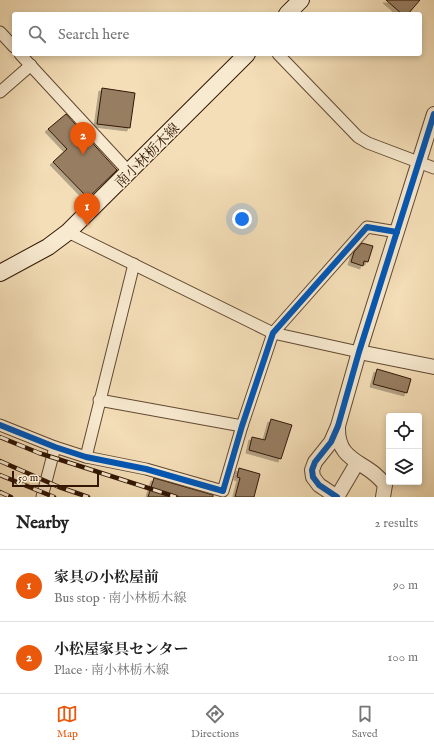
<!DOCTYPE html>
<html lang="en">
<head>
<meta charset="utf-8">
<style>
	:root { --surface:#fff; --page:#f6f6f6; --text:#222; --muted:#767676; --line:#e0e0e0; --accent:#ea580c }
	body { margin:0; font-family:"IM FELL English","Noto Serif JP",serif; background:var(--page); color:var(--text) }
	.controls { position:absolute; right:12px; bottom:12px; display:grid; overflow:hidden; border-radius:4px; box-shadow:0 2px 6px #0003 }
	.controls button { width:36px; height:36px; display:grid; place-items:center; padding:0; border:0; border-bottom:1px solid var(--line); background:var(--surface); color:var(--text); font:20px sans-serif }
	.scale { position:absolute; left:12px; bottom:10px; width:87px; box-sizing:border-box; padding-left:4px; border:2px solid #321705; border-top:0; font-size:11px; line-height:14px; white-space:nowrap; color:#321705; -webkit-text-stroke:3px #f8ead0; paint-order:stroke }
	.you { position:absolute; left:242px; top:219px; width:14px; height:14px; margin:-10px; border:3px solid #fff; border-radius:50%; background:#1a73e8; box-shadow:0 0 0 6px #1a73e833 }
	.badge { display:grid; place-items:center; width:26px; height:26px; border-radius:50%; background:var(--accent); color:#fff; font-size:13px; font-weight:700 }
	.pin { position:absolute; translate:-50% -33px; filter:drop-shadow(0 1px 2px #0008) }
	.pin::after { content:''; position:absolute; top:21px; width:14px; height:12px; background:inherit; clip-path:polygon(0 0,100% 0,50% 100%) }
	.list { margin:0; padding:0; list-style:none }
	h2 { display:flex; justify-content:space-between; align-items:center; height:52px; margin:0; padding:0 16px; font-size:17px }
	h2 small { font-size:13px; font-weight:400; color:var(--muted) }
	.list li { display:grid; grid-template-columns:26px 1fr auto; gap:12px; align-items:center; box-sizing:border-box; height:72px; padding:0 16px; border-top:1px solid var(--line) }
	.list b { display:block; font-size:15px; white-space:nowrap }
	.list p { margin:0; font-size:13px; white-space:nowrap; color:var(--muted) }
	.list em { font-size:13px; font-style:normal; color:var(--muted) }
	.icon { flex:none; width:22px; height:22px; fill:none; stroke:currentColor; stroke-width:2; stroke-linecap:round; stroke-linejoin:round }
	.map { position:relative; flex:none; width:434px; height:497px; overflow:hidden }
	.search { position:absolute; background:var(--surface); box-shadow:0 2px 6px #0003; left:12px; right:12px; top:12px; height:44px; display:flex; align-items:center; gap:10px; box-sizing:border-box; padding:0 14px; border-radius:4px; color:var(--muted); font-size:15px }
	.sheet { height:196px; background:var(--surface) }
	nav { display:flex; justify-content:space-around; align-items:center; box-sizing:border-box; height:56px; border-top:1px solid var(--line); background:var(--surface); font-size:11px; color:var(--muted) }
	nav a { display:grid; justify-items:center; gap:2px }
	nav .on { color:var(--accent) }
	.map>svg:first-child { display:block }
	.building { fill:#977e62; stroke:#321705; filter:url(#shadow) }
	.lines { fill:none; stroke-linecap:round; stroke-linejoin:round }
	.minor-casing { stroke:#624932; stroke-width:13 }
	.tertiary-casing { stroke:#624932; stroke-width:16 }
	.secondary-casing { stroke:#321705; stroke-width:18 }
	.minor { stroke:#f8ead0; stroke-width:11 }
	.tertiary { stroke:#f8ead0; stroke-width:14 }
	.secondary { stroke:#f8ead0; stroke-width:16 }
	.rail-casing { stroke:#321705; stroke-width:4.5 }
	.rail { stroke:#f8ead0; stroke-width:3; stroke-dasharray:9; stroke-linecap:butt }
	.cycleway-casing { stroke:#f8ead0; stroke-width:8 }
	.cycleway { stroke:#0057b8; stroke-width:6 }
	.labels { text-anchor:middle; stroke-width:3; stroke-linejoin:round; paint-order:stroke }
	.street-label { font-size:14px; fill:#321705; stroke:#f8ead0 }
</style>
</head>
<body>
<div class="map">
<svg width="434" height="497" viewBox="0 0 434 497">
	<defs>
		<filter id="shadow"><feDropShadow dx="-3" dy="3" stdDeviation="0" flood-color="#0004"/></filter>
	</defs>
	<rect width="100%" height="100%" fill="#f4deb7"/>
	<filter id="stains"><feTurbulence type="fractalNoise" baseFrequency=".005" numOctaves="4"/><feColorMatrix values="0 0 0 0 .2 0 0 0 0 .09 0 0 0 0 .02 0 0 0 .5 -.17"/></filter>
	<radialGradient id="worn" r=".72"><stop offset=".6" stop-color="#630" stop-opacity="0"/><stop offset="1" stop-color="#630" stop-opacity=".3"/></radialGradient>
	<g class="building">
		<polygon points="386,0 420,0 408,14 402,14"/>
		<polygon points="102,88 135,93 130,128 97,124"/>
		<polygon points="66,114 117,170 88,198 53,162 67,149 48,129"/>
		<polygon points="362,243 373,246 368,262 364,261 363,266 351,262 354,252"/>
		<polygon points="377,369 411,379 407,393 373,384"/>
		<polygon points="271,419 292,425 281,459 249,450 252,437 265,440"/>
		<polygon points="239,468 260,474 254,497 235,497 240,478 237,477"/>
		<polygon points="154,478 213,495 213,497 148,497"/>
	</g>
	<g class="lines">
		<g class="minor-casing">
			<g id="minor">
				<polyline points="0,32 14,47"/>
				<polyline points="20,54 129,172"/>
				<polyline points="278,54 358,137 368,143 434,168"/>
				<polyline points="0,92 31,65"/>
				<polyline points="68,232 273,333 359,352"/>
				<polyline points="99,400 242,426"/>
				<polyline points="0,425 55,447 86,457 146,469 223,491 242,426 273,333 367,227 397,232"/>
				<polyline points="86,457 134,264"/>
				<polyline points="42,497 55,447"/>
			</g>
		</g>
		<g class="tertiary-casing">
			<g id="tertiary">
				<polyline points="359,352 434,367"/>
				<path d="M338,427c-1,37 30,33 47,58l-2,12"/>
				<polyline points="337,497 319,485 313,477 312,470 315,462 331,442 338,426 359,352 434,114"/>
				<polyline points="337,497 357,463"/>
			</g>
		</g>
		<g class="secondary-casing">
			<g id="secondary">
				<polyline points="287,14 301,0"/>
				<polyline points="0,273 48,247 68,232 247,54"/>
			</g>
		</g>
		<use href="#minor" class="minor"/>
		<use href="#tertiary" class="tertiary"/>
		<use href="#secondary" class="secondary"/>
		<g class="rail-casing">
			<g id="rail">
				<polyline points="0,437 39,453 176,497"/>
				<polyline points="0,461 59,487 88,497"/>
				<polyline points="0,475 54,497"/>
				<polyline points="0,492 11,497"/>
			</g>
		</g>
		<use href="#rail" class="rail"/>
		<g class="cycleway-casing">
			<g id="cycleway">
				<polyline points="0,425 55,447 86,457 146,469 223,491 242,426 273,333 367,227 397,232"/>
				<polyline points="337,497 319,485 313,477 312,470 315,462 331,442 338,426 359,352 434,114"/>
			</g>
		</g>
		<use href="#cycleway" class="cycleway"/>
	</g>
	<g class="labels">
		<g class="street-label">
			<text transform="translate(147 155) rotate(-45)" y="5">南小林栃木線</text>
		</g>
	</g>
	<rect width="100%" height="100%" filter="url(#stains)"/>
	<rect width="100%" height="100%" fill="url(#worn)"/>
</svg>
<div class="controls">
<button><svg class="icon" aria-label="locate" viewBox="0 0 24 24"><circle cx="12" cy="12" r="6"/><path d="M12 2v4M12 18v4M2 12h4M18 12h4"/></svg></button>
<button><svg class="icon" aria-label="layers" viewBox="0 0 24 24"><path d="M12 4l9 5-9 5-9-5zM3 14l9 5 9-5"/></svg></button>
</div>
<div class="scale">50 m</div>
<div class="you"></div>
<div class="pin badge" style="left:87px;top:226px">1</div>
<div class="pin badge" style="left:83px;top:155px">2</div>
<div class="search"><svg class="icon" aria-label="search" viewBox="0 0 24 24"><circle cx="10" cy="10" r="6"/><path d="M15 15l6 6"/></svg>Search here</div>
</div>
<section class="sheet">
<h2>Nearby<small>2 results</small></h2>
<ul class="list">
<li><span class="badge">1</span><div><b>家具の小松屋前</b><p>Bus stop · 南小林栃木線</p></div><em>90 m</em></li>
<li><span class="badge">2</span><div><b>小松屋家具センター</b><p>Place · 南小林栃木線</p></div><em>100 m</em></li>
</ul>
</section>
<nav>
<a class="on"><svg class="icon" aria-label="map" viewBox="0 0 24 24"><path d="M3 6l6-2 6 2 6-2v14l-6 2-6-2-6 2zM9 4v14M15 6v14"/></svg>Map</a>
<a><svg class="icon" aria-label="directions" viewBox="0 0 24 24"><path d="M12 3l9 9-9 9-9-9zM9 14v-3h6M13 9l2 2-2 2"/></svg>Directions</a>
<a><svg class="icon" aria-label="saved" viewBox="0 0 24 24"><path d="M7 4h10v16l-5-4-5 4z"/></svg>Saved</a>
</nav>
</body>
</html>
